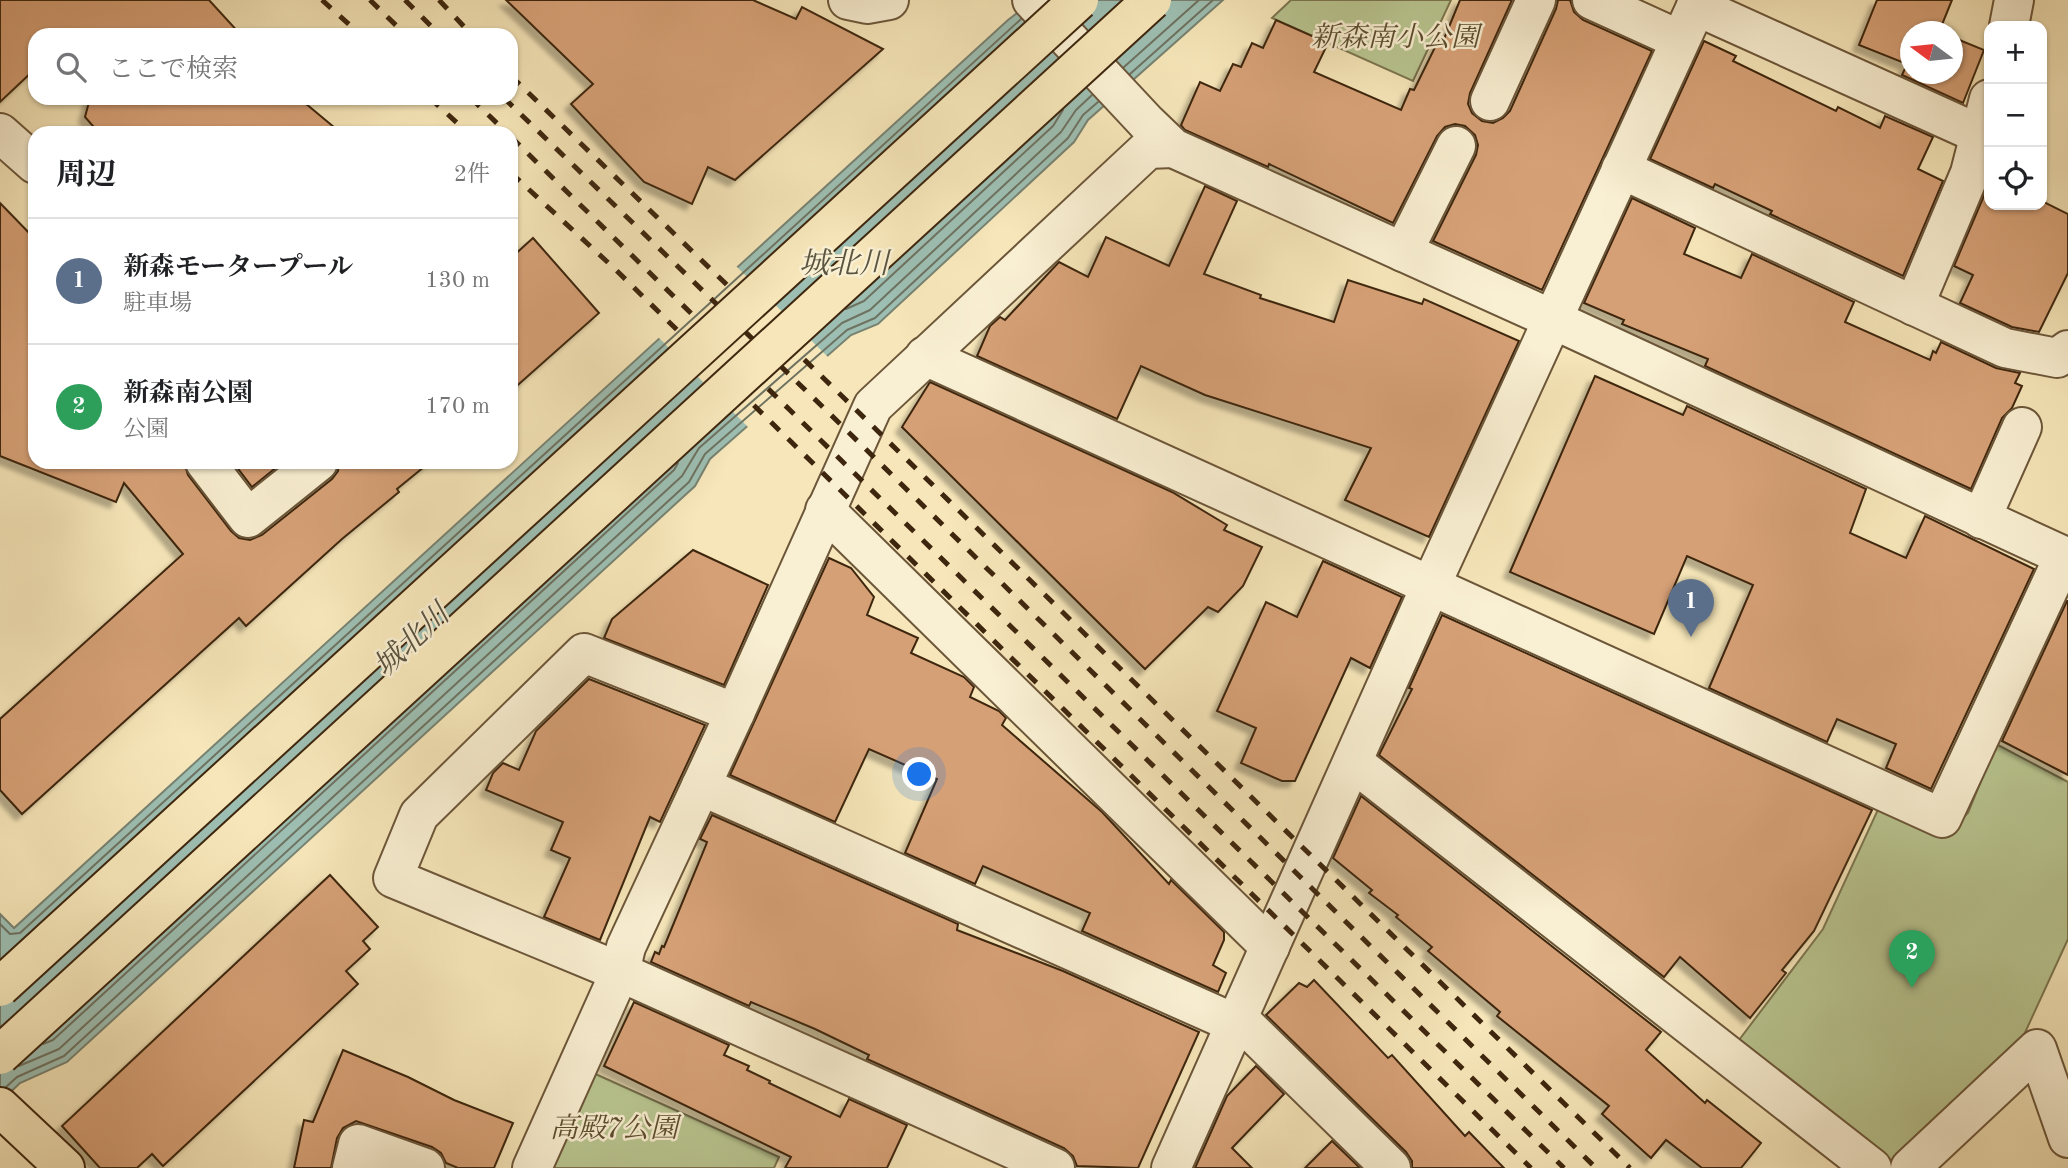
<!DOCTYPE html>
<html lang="ja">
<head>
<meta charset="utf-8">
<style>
	:root { --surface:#fff; --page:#f6f6f6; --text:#202124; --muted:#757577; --line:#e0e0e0; --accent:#8f2418 }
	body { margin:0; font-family:"Old Standard TT","Noto Serif JP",serif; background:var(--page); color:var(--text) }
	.controls { position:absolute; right:21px; top:21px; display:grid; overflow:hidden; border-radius:14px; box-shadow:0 2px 5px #0004 }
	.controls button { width:63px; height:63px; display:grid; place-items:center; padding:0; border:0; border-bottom:2px solid var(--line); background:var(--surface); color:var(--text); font:35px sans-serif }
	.compass { position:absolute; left:1900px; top:21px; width:63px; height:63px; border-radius:50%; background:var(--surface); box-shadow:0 2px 5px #0004; rotate:285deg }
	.you { position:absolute; left:920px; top:775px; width:24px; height:24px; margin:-18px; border:5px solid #fff; border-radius:50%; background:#1a73e8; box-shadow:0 0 0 10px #1a73e833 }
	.badge { display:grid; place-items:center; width:46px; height:46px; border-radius:50%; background:var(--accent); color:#fff; font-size:23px; font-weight:700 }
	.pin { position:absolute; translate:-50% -58px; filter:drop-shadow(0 2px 4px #0008) }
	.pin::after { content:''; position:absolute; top:37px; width:24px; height:21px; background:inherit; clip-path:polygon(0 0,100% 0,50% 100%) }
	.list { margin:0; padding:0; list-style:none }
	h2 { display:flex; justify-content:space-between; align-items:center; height:91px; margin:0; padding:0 28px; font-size:30px }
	h2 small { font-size:23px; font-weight:400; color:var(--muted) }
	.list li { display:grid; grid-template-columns:46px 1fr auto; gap:21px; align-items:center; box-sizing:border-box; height:126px; padding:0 28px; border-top:2px solid var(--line) }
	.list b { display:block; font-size:26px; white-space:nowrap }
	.list p { margin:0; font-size:23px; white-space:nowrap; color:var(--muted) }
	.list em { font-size:23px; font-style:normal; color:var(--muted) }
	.icon { flex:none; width:38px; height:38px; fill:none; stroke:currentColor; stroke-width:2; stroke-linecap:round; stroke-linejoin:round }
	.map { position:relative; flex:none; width:2068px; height:1168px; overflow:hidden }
	.search { position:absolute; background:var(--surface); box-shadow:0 2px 5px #0004; left:28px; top:28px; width:490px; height:77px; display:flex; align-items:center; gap:18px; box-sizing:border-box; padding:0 24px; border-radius:21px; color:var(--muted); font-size:26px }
	.panel { position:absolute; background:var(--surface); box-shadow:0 2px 5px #0004; left:28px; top:126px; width:490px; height:343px; border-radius:21px }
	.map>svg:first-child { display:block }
	.green { fill:#b9c691; stroke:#7c7650; stroke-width:2 }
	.water { fill:#9dbfb3; stroke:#778271; stroke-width:2 }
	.pier { fill:#f6e6b9 }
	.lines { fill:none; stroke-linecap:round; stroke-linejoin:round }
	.shore { stroke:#6e7260; stroke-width:2 }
	.building { fill:#d6a076; stroke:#3e260e; stroke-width:2; filter:url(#shadow) }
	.minor-casing { stroke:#6c5639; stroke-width:42 }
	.major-casing { stroke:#3e260e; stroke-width:42 }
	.minor { stroke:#f9efd2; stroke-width:38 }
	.major { stroke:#f6e6b9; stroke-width:38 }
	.rail { stroke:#3e260e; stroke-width:5; stroke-dasharray:12 12; stroke-linecap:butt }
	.highway-bridge-casing { stroke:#3e260e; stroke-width:42; stroke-linecap:butt }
	.highway-bridge { stroke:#f6e6b9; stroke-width:38 }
	.labels { text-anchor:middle; stroke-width:5; stroke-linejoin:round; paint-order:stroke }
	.park-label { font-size:28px; font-style:italic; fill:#5d4e2f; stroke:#f9efd2 }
	.water-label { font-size:30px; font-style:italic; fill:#5a5440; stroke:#f9efd2 }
</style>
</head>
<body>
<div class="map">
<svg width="2068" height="1168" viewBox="0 0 2068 1168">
	<defs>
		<filter id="shadow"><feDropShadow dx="-6" dy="6" stdDeviation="2" flood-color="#0004"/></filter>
	</defs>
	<rect width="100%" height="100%" fill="#f6e6b9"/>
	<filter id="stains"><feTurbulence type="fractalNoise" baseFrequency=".00286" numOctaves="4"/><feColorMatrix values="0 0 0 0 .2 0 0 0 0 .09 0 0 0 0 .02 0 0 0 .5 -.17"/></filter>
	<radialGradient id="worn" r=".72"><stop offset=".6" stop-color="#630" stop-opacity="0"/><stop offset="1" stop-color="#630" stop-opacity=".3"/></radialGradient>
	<g class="green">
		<polygon points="1291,0 1451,0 1413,81 1272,18"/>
		<polygon points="1996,744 2068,782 2068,939 2023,1037 1904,1161 1886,1160 1736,1044 1823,929 1881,803 1947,832 1968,813"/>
		<polygon points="591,1072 779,1157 774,1168 550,1168"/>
	</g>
	<polygon class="water" points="1034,0 1223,0 1088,120 1074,142 878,324 851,335 710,459 695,486 67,1062 20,1083 0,1102 0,914 14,928 1008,20"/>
	<polygon class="pier" points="736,266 830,359 750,429 658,337"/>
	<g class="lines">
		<g class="shore">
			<polyline points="1124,67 1199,0"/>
			<polyline points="1130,74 1213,0"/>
			<polyline points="846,309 864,301 1053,126 1063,110"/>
			<polyline points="0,924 10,934 20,933 1021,19"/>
			<polyline points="43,1044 53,1040 674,470 678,463"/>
			<polyline points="19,1066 59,1049 682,476 699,448 842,323 870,310 1061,132 1076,110 1092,95"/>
			<polyline points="6,1087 17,1077 64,1056 689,482 705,454 847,330 875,318 1068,138 1083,115 1098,102"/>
		</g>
	</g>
	<g class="building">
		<polygon points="0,0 209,0 241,35 35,35 35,69 0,102"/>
		<polygon points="506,0 753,0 796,19 802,7 883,49 735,180 708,167 692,204 644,182 571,104 593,84"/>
		<polygon points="1460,0 1512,0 1470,93 1468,104 1472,113 1482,121 1493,123 1503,118 1510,111 1556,9 1558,0 1570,0 1574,12 1583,20 1652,51 1542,290 1433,241 1476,155 1478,145 1475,135 1465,126 1455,124 1445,127 1437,136 1393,223 1269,164 1268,167 1185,130 1181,125 1200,82 1220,91 1233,64 1241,67 1252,43 1263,48 1276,20 1328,43 1314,72 1401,110 1410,89 1414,90 1440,37 1444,39"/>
		<polygon points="1877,0 1952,0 1939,32 1910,32 1910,74 1952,74 1952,37 1984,50 1963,103 1902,75 1907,64 1859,45"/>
		<polygon points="1704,41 1736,56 1733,61 1836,111 1838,107 1880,128 1885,116 1933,137 1918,169 1943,181 1903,276 1770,214 1772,211 1715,184 1713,188 1650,159"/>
		<polygon points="90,98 299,98 341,133 99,133 85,117"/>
		<polygon points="1989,184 1989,205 2042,205 2042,201 2068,214 2068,273 2039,332 2012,327 1960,303 1973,275 1954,266"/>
		<polygon points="1205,186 1237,201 1204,274 1261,295 1260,298 1334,322 1348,280 1422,304 1424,299 1519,341 1429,537 1345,500 1371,448 1205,395 1141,366 1117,419 977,356 990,326 1000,317 1005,320 1059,262 1088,277 1106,237 1169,266"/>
		<polygon points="1632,198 1695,228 1684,254 1741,278 1752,254 1854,302 1845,322 1930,360 1933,351 1936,353 1941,342 1996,368 2020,373 2015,383 2022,386 2012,408 2002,418 1971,489 1705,366 1708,359 1622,324 1624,320 1584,303"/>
		<polygon points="0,203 35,239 35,462 184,462 188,475 231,531 239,538 250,540 262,535 332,479 338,471 339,462 430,462 397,489 399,492 342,539 246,626 239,618 22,814 0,790 0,719 183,554 124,483 116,502 0,456"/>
		<polygon points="533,238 599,313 511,391 511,258"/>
		<polygon points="1595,376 1683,415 1687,406 1866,489 1850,533 1906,558 1925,516 2034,569 1931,789 1886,768 1896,744 1837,719 1827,742 1709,688 1753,585 1687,556 1654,634 1510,572"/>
		<polygon points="930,382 1172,492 1227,525 1224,530 1262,547 1243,586 1218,612 1208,607 1145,669 902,427"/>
		<polygon points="233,462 283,462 252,487"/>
		<polygon points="693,550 768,585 724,685 604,638 612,619"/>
		<polygon points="829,558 851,568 874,597 867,615 918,638 911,653 964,677 974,687 970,697 999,711 1006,718 1002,725 1102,812 1169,884 1171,880 1224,932 1224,940 1213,965 1226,973 1218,992 1082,931 1090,913 983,866 975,884 905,853 937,779 869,749 835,822 730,775"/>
		<polygon points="1323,561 1402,597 1370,668 1351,658 1295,781 1282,781 1241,763 1256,728 1217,711 1266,602 1297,617"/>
		<polygon points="2067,601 2068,601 2068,775 2002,741"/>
		<polygon points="1442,615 1872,810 1814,931 1782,970 1786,973 1750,1018 1680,957 1664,977 1379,755 1412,689 1409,688"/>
		<polygon points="589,679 705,725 660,822 650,817 600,940 544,917 570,858 551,850 563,822 486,790 493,773 503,763 519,770 536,731"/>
		<polygon points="1361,796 1661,1032 1646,1050 1705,1103 1707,1100 1761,1143 1741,1168 1702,1168 1666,1140 1651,1158 1602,1114 1609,1106 1497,1016 1500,1012 1428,951 1432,947 1396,917 1398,915 1369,893 1372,890 1333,858"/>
		<polygon points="712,815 958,924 957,930 1063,971 1199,1032 1138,1168 1077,1166 1073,1156 1064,1148 867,1059 869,1055 815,1029 751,1002 749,1006 651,962 655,952 659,954 662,946 664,947 706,845 707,842 700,839"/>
		<polygon points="330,875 378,927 363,941 370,949 346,971 358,984 163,1166 152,1154 137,1168 100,1168 62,1126"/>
		<polygon points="1314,980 1388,1058 1392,1055 1465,1136 1469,1132 1504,1168 1412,1168 1412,1161 1406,1152 1266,1015 1299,983 1307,987"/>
		<polygon points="634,1002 729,1045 724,1055 749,1066 747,1070 770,1081 769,1083 840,1117 849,1099 907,1125 887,1168 785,1168 791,1157 604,1066"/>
		<polygon points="343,1050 408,1077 454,1100 513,1123 494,1168 458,1168 446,1163 441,1153 432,1147 356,1121 343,1128 337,1138 331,1168 294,1168 304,1120 313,1122"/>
		<polygon points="1256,1066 1284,1094 1232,1148 1252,1168 1195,1168 1227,1096"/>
		<polygon points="1332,1141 1360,1168 1305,1168"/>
	</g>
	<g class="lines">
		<g class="minor-casing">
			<g id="minor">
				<polyline points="848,0 867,4 889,0"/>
				<polyline points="1032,0 1147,123 1173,148 1554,320 2068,558"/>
				<polyline points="1592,0 1680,40"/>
				<polyline points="1696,6 1979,134"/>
				<polyline points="2009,26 2014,0"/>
				<polyline points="1490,101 1536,0"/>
				<polyline points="0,133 35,164"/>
				<polyline points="1621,169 2005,348 2057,358 2068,350"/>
				<polyline points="1403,252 1456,146"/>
				<polyline points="1914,306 1970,173 1989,99"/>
				<polyline points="925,356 1942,818 2064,556"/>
				<polyline points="205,462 248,518 318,462"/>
				<polyline points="825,510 1270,947"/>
				<polyline points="1981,519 2022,427"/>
				<polyline points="735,713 584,653 419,815 393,878 620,972 1055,1168"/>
				<polyline points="1354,763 1872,1168"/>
				<polyline points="701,786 1225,1019 1239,1019 1391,1168"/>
				<polyline points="352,1168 358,1144 425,1168"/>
				<polyline points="532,1168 620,972 626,947 735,713 873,406 1148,149 1173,148"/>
				<polyline points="1171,1168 1436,574 1699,0"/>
				<polyline points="1910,1168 2037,1049 2068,1138"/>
			</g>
		</g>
		<g class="major-casing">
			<polyline id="major" points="0,1107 65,1168"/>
		</g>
		<use href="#minor" class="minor"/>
		<use href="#major" class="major"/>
		<g class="rail">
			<polyline points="322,0 361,35"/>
			<polyline points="370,0 406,35"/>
			<polyline points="405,0 440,35"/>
			<polyline points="439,0 472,35"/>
			<polyline points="511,76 845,399 1630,1168"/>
			<polyline points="430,98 468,133"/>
			<polyline points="471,98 507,133"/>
			<polyline points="504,98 829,413 1596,1168"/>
			<polyline points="511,137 1564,1168"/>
			<polyline points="511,173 615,269 1531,1168"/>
		</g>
		<g class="highway-bridge-casing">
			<g id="highway-bridge">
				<polyline points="0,987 1079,0"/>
				<polyline points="0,1055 1152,0"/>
			</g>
		</g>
		<use href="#highway-bridge" class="highway-bridge"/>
	</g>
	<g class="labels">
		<g class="park-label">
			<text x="1395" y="46">新森南小公園</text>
			<text x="614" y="1137">高殿7公園</text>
		</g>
		<g class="water-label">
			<text x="844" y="273">城北川</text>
			<text transform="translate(411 640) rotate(-43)" y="10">城北川</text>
		</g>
	</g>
	<rect width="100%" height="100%" filter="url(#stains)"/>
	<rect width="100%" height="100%" fill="url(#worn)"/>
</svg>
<div class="controls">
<button>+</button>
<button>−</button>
<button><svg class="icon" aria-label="locate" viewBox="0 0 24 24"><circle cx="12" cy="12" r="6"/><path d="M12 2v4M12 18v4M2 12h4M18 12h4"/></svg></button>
</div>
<svg class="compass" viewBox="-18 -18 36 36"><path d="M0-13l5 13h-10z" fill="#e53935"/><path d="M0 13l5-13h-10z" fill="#757577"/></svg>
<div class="you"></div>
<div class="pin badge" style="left:1691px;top:637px;background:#5c6f8a">1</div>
<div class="pin badge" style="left:1912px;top:988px;background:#2e9e5b">2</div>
<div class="search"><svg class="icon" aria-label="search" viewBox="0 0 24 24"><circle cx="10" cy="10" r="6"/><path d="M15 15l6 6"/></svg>ここで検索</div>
<section class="panel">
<h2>周辺<small>2件</small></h2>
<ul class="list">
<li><span class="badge" style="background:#5c6f8a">1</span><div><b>新森モータープール</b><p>駐車場</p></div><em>130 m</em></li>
<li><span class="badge" style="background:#2e9e5b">2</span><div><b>新森南公園</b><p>公園</p></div><em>170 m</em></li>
</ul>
</section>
</div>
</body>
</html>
